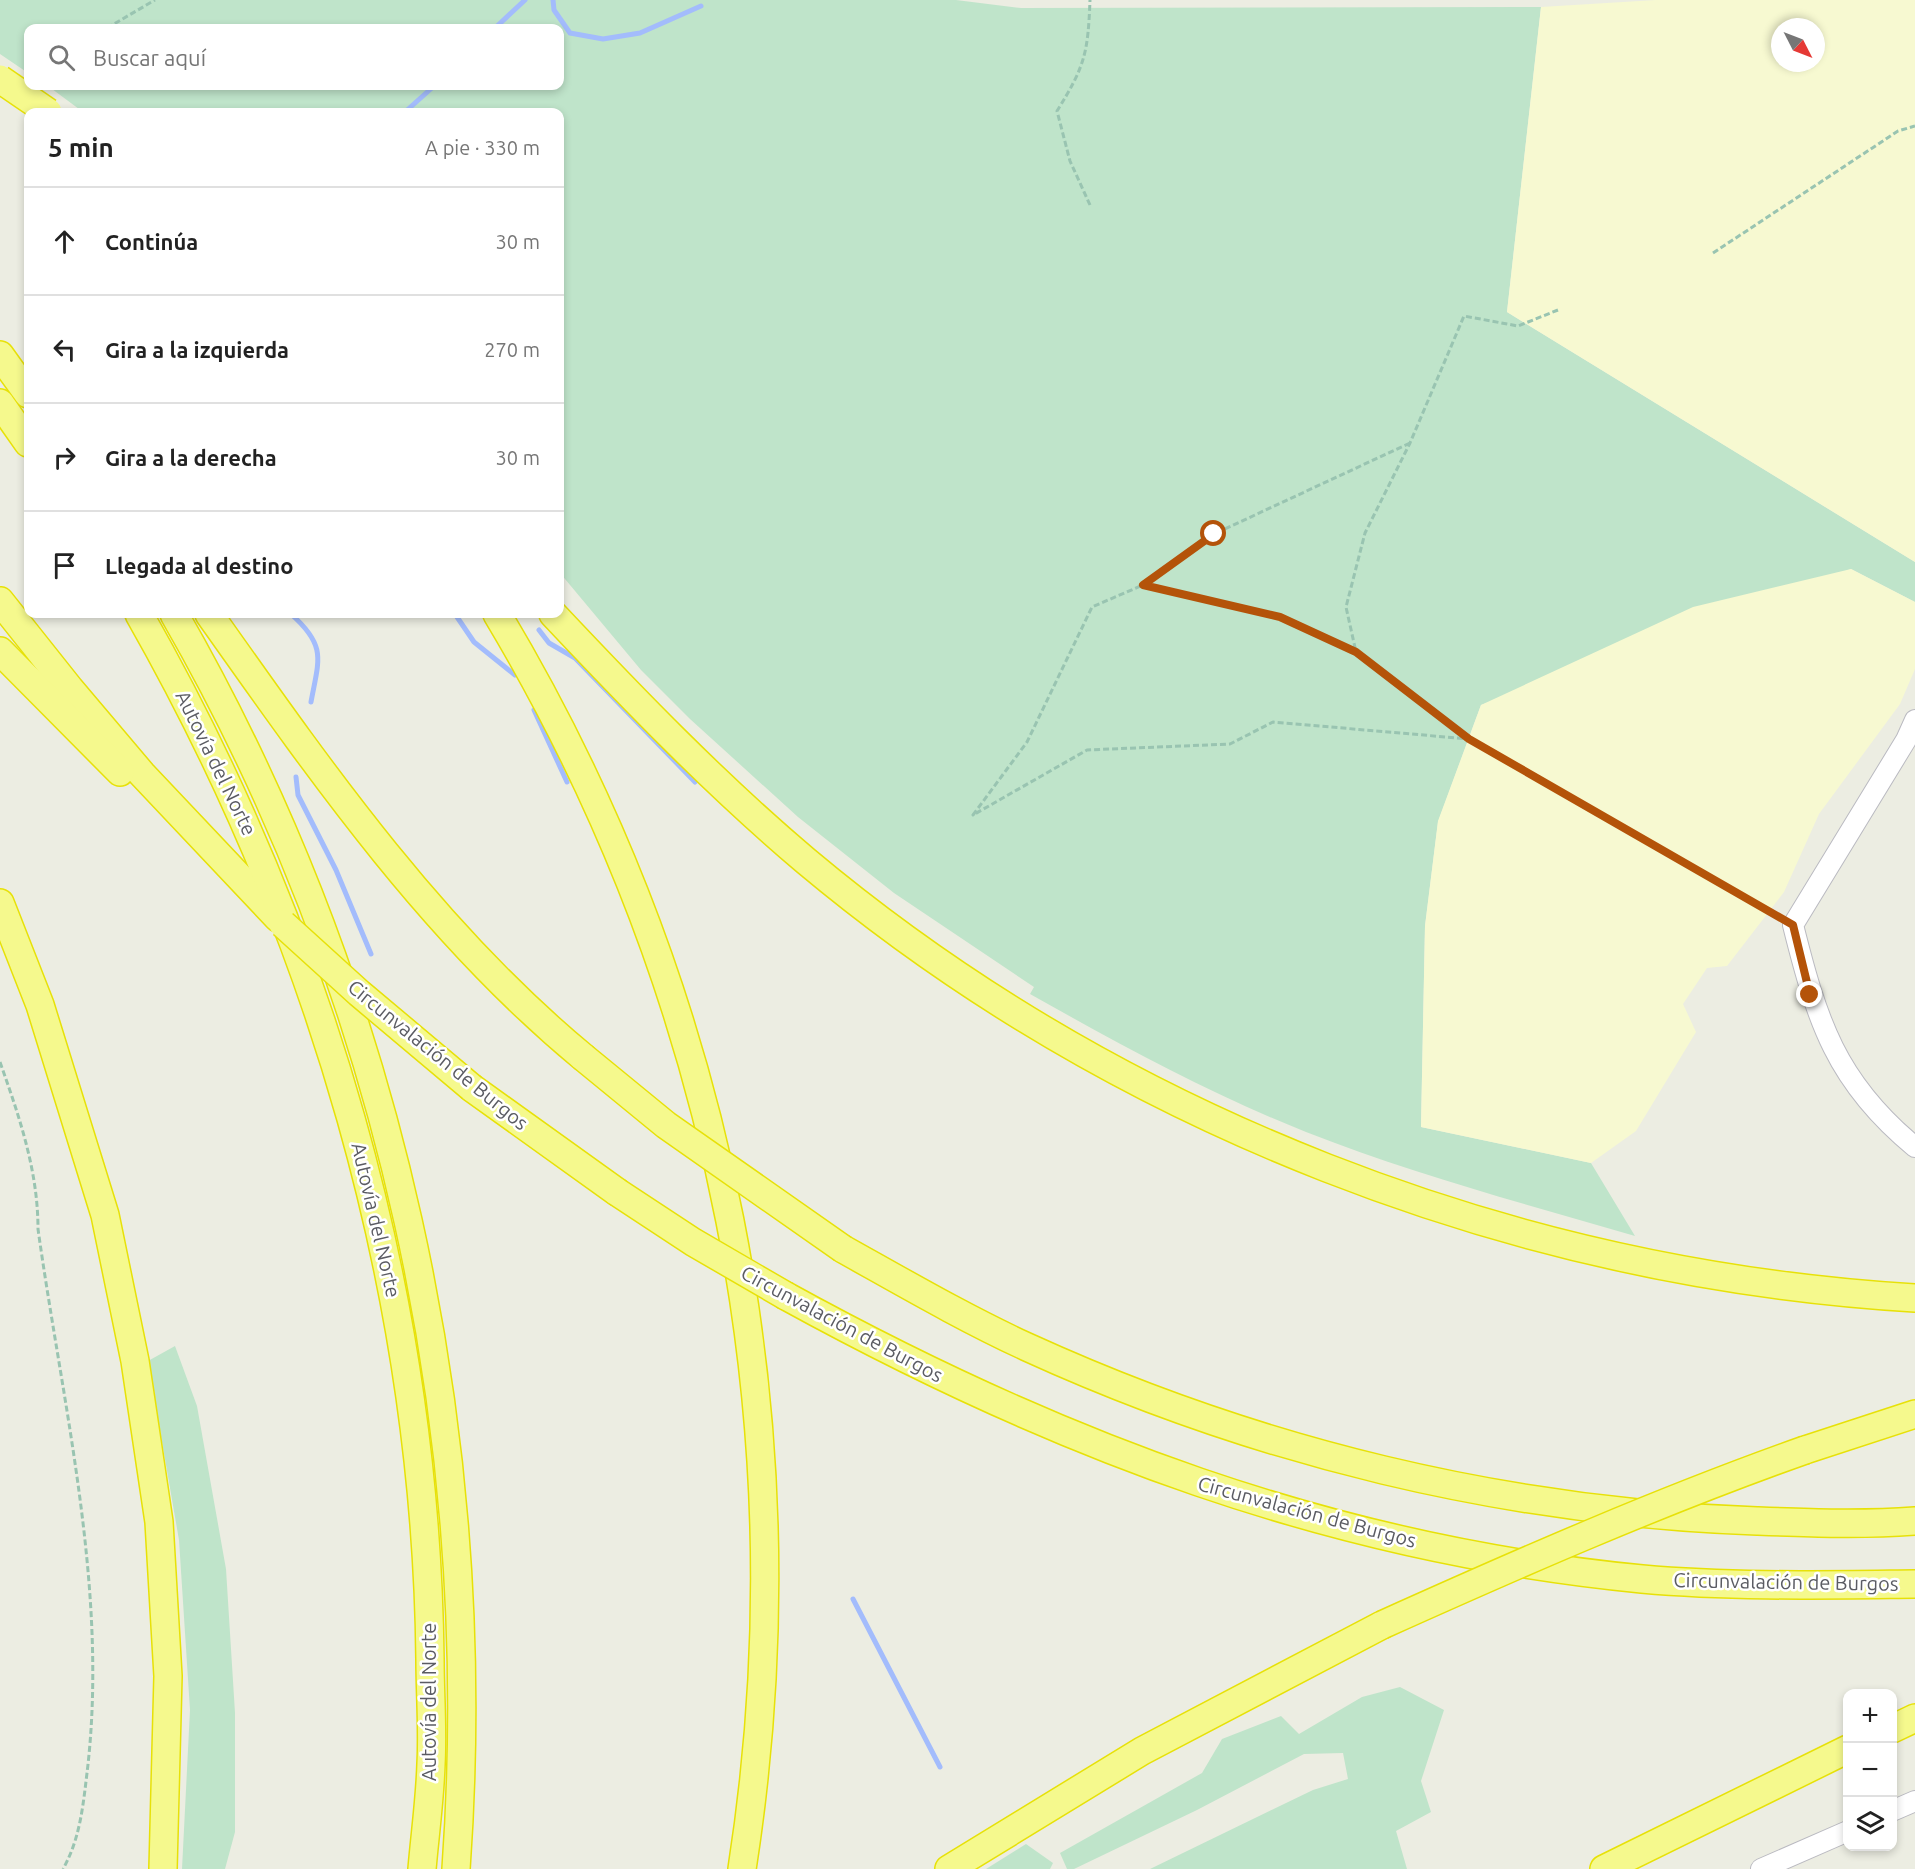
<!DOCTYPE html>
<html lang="es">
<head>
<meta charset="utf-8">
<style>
	:root { --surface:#fff; --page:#f6f6f6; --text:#222; --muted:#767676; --line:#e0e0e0 }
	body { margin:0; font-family:Ubuntu,sans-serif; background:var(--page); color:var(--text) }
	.controls { position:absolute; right:18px; bottom:18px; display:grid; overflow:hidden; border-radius:12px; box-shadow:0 3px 9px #0003 }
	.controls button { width:54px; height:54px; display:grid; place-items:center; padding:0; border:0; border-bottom:2px solid var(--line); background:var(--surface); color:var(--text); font:30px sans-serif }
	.compass { position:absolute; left:1771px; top:18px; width:54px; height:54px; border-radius:50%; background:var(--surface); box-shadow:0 3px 9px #0003; rotate:132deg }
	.stop { position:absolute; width:18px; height:18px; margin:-14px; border:4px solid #b45309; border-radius:50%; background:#fff }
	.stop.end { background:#b45309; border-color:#fff; box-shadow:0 2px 6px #0008 }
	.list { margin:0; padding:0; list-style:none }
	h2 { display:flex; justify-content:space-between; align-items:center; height:78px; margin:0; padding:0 24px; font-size:26px }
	h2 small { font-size:20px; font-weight:400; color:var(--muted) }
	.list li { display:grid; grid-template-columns:39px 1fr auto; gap:18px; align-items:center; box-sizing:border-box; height:108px; padding:0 24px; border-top:2px solid var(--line) }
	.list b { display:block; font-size:22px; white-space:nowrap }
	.list em { font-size:20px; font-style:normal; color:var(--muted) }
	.icon { flex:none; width:33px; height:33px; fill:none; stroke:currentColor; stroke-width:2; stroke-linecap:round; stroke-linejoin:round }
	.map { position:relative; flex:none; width:1915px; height:1869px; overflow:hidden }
	.search { position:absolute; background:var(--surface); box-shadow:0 3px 9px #0003; left:24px; top:24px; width:540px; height:66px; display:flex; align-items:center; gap:15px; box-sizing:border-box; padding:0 21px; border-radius:12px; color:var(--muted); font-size:22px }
	.panel { position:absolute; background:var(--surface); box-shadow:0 3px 9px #0003; left:24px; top:108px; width:540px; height:510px; border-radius:12px }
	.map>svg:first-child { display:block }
	.green { fill:#bfe4ca }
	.sand { fill:#f7f9d1; fill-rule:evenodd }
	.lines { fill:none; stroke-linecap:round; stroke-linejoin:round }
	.stream { stroke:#a3bcfc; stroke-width:5 }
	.minor-casing { stroke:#babac1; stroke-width:22 }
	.highway-casing { stroke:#e7e108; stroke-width:30 }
	.path { stroke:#99c4b1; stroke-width:3; stroke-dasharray:6 3; stroke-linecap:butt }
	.minor { stroke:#fff; stroke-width:20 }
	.highway { stroke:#f5f98d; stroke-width:27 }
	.highway-bridge-casing { stroke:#e7e108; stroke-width:30; stroke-linecap:butt }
	.highway-bridge { stroke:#f5f98d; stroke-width:27 }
	.route { stroke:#b45309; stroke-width:8 }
	.labels { text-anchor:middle; stroke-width:5; stroke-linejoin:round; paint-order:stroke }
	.street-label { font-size:20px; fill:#5b5c63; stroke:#fff }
</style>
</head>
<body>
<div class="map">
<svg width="1915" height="1869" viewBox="0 0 1915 1869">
	<rect width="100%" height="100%" fill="#ecede2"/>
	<g class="green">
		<path d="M0,0h956l65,8 520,-1 -34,305 408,250v40l-64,-33 -370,136 -43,117 -13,104 -4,201 170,36 44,73c-110,-32 -222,-62 -329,-104 -96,-38 -187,-88 -276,-138l4,-7 -140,-94 -96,-76 -108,-98 -49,-49 -81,-97v-461h-477l-35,-26h512v-58h-532v45l-28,-19z"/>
		<polygon points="175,1346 197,1406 226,1569 235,1713 235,1832 225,1869 182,1869 190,1710 179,1540 148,1361"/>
		<polygon points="1400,1687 1444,1710 1421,1781 1431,1812 1396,1831 1407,1869 1150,1869 1313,1790 1348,1779 1343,1753 1304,1754 1197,1810 1074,1869 1067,1869 1060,1853 1202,1773 1222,1739 1281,1716 1299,1734 1362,1697"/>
		<polygon points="1026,1844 1053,1863 1050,1869 986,1869"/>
	</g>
	<g class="sand">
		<path d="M1656,0h259v562l-408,-250 34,-305zM1780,27h36v36h-36z"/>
		<polygon points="1851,569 1915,602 1915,669 1900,704 1819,814 1784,892 1727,966 1707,968 1683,1004 1696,1032 1636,1131 1591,1163 1421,1127 1425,926 1438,821 1481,705 1693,607"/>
	</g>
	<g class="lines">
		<g class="stream">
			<polyline points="553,0 554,10 570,33 603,39 640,33 701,6"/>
			<polyline points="495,28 525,0"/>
			<polyline points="405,112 434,86"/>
			<path d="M291,614c36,32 28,45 20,88"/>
			<polyline points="455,614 474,642 515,675"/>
			<polyline points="539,630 549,643 575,658 695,782"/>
			<polyline points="534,710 567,782"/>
			<polyline points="296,777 298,795 336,870 371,954"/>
			<polyline points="853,1599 940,1767"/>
		</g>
		<g class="minor-casing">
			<g id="minor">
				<path d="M1915,720l-9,20 -113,185c24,96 43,157 122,222"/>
				<polyline points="1892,1811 1915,1801"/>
				<polyline points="1761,1869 1848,1831"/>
			</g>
		</g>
		<g class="highway-casing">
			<g id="highway">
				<polyline points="0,355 28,394"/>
				<polyline points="0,403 28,443"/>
				<polyline points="0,601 70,689 142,774 278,918"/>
				<path d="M139,614c181,318 287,678 291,1045 0,35 3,70 1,105 -1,35 -6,70 -9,105"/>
				<path d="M174,614c217,377 313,822 282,1255"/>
				<path d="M209,614c111,157 224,319 374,443"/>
				<path d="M497,614c226,378 313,819 245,1255"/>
				<path d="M553,614c81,86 163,171 253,247 309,259 708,413 1109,437"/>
				<polyline points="0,651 120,772"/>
				<polyline points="0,903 40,1005 105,1215 135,1361 159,1522 168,1676 163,1869"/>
				<polyline points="472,1088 617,1192"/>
				<path d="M843,1249c61,34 121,69 184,98 230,105 477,165 730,174 53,2 105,4 158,0"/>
				<path d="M786,1296c271,149 545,253 856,283 90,8 182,6 273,5"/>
				<polyline points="1805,1450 1915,1414"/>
				<polyline points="1892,1729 1915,1718"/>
				<polyline points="949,1869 1142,1751 1382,1625"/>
				<polyline points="1604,1869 1848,1749"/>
			</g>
		</g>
		<g class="path">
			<polyline points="107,28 155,0"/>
			<path d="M1090,205l-20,-44 -13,-50c28,-45 31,-58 33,-111"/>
			<polyline points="1713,253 1898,131 1915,126"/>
			<polyline points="1558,310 1518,326 1464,316 1410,443 1365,533 1346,607 1356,652 1469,739 1778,917"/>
			<polyline points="1410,443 1214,534 1143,585 1092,607 1027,742 973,815 1087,750 1230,744 1273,722 1469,739"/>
			<polyline points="1144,585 1280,617 1356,652"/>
			<path d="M0,1062c19,54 38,108 38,167 25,179 71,362 49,544 -4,33 -7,66 -24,96"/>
		</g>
		<use href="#minor" class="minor"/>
		<use href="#highway" class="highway"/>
		<g class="highway-bridge-casing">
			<g id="highway-bridge">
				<polyline points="0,79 48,112"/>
				<polyline points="283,924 359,993 472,1088"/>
				<polyline points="583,1057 666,1125 843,1249"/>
				<polyline points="617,1192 693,1242 786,1296"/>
				<path d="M1382,1625c140,-63 279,-124 423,-175"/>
			</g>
		</g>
		<use href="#highway-bridge" class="highway-bridge"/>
	</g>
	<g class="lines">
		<polyline class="route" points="1214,534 1143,585 1280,617 1356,652 1469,739 1793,925 1810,995"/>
	</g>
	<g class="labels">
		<g class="street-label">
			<text transform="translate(216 763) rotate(64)" y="7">Autovía del Norte</text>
			<text transform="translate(438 1055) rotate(39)" y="7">Circunvalación de Burgos</text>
			<text transform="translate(376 1220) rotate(77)" y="7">Autovía del Norte</text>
			<text transform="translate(842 1324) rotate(28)" y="7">Circunvalación de Burgos</text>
			<text transform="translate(1307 1512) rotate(15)" y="7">Circunvalación de Burgos</text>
			<text transform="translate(1786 1582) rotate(1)" y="7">Circunvalación de Burgos</text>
			<text transform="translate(429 1702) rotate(-90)" y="7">Autovía del Norte</text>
		</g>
	</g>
</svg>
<div class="controls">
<button>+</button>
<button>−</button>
<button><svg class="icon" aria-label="layers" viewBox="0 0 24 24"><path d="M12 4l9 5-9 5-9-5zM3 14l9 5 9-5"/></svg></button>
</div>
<svg class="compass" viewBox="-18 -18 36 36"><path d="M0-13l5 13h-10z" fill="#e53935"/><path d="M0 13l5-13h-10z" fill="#767676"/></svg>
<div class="stop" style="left:1214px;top:534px"></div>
<div class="stop end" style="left:1810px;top:995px"></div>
<div class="search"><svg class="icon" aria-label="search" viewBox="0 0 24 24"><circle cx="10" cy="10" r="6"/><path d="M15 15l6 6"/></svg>Buscar aquí</div>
<section class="panel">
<h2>5 min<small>A pie · 330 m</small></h2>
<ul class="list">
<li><svg class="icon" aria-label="ahead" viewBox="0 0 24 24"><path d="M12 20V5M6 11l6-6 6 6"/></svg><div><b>Continúa</b></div><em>30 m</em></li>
<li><svg class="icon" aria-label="left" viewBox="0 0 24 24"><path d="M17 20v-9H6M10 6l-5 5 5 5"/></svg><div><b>Gira a la izquierda</b></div><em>270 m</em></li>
<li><svg class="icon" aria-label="right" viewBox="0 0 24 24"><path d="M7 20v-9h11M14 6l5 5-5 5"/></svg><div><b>Gira a la derecha</b></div><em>30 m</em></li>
<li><svg class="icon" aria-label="arrive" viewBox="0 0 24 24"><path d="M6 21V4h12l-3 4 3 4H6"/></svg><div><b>Llegada al destino</b></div></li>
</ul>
</section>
</div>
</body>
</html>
